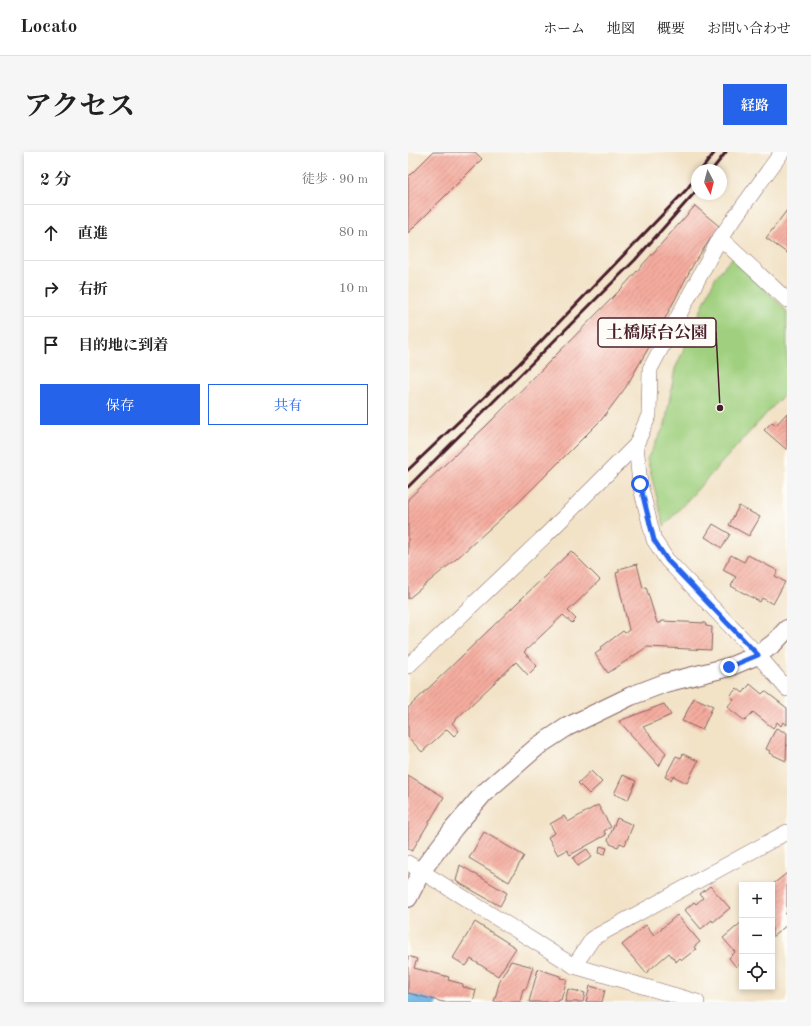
<!DOCTYPE html>
<html lang="ja">
<head>
<meta charset="utf-8">
<style>
	:root { --surface:#fff; --page:#f6f6f6; --text:#222; --muted:#767676; --line:#e0e0e0; --accent:#2563eb }
	body { margin:0; font-family:"Old Standard TT","Noto Serif JP",serif; background:var(--page); color:var(--text) }
	.controls { position:absolute; right:12px; bottom:12px; display:grid; overflow:hidden; border-radius:0px; box-shadow:0 2px 6px #0003 }
	.controls button { width:36px; height:36px; display:grid; place-items:center; padding:0; border:0; border-bottom:1px solid var(--line); background:var(--surface); color:var(--text); font:20px sans-serif }
	.compass { position:absolute; left:283px; top:12px; width:36px; height:36px; border-radius:50%; background:var(--surface); box-shadow:0 2px 6px #0003; rotate:173deg }
	.stop { position:absolute; width:12px; height:12px; margin:-9px; border:3px solid #2563eb; border-radius:50%; background:#fff }
	.stop.end { background:#2563eb; border-color:#fff; box-shadow:0 1px 4px #0008 }
	.list { margin:0; padding:0; list-style:none }
	h2 { display:flex; justify-content:space-between; align-items:center; height:52px; margin:0; padding:0 16px; font-size:17px }
	h2 small { font-size:13px; font-weight:400; color:var(--muted) }
	.list li { display:grid; grid-template-columns:26px 1fr auto; gap:12px; align-items:center; box-sizing:border-box; height:56px; padding:0 16px; border-top:1px solid var(--line) }
	.list b { display:block; font-size:15px; white-space:nowrap }
	.list em { font-size:13px; font-style:normal; color:var(--muted) }
	.actions { display:flex; gap:8px; padding:12px 16px }
	.actions a { flex:1; padding:9px 0; border:1px solid var(--accent); border-radius:0px; text-align:center; font-size:14px; color:var(--accent) }
	.actions .main { background:var(--accent); color:#fff }
	.icon { flex:none; width:22px; height:22px; fill:none; stroke:currentColor; stroke-width:2; stroke-linecap:round; stroke-linejoin:round }
	.map { position:relative; flex:none; width:379px; height:850px; overflow:hidden; border-radius:0px }
	header { display:flex; align-items:center; gap:24px; box-sizing:border-box; height:56px; padding:0 20px; background:var(--surface); border-bottom:1px solid var(--line) }
	header strong { font-size:19px }
	nav { display:flex; gap:22px; margin-inline-start:auto; font-size:14px }
	.intro { display:flex; align-items:center; justify-content:space-between; box-sizing:border-box; height:96px; padding:0 24px }
	h1 { margin:0; font-size:28px }
	.button { padding:10px 18px; border-radius:0px; background:var(--accent); color:#fff; font-size:14px; font-weight:700 }
	main { display:flex; gap:24px; padding:0 24px }
	aside { flex:1; background:var(--surface); border-radius:0px; box-shadow:0 2px 6px #0003 }
	.map>svg:first-child { display:block }
	.green { fill:#a0d07f; stroke:#757855 }
	.lines { fill:none; stroke-linecap:round; stroke-linejoin:round }
	.river { stroke:#71b8e8; stroke-width:32 }
	.building { fill:url(#building-hatch) }
	.minor-casing { stroke:#856361; stroke-width:16 }
	.tertiary-casing { stroke:#856361; stroke-width:20 }
	.minor { stroke:#fff; stroke-width:15 }
	.tertiary { stroke:#fff; stroke-width:18 }
	.rail { stroke:#4a1f2b; stroke-width:3 }
	.route { stroke:#2563eb; stroke-width:5 }
	.leader { fill:none; stroke:#4a1f2b; stroke-width:1.5 }
	.callout-dot { fill:#4a1f2b; stroke:#fdfcf7; stroke-width:1.5 }
	.callout { fill:#fdfcf7; stroke:#4a1f2b; stroke-width:1.5 }
	.callout-label { font-size:17px; text-anchor:middle; font-weight:bold; fill:#4a1f2b }
</style>
</head>
<body>
<header>
<strong>Locato</strong>
<nav><a>ホーム</a><a>地図</a><a>概要</a><a>お問い合わせ</a></nav>
</header>
<div class="intro"><h1>アクセス</h1><a class="button">経路</a></div>
<main>
<aside>
<h2>2 分<small>徒歩 · 90 m</small></h2>
<ul class="list">
<li><svg class="icon" aria-label="ahead" viewBox="0 0 24 24"><path d="M12 20V5M6 11l6-6 6 6"/></svg><div><b>直進</b></div><em>80 m</em></li>
<li><svg class="icon" aria-label="right" viewBox="0 0 24 24"><path d="M7 20v-9h11M14 6l5 5-5 5"/></svg><div><b>右折</b></div><em>10 m</em></li>
<li><svg class="icon" aria-label="arrive" viewBox="0 0 24 24"><path d="M6 21V4h12l-3 4 3 4H6"/></svg><div><b>目的地に到着</b></div></li>
</ul>
<div class="actions"><a class="main">保存</a><a>共有</a></div>
</aside>
<div class="map">
<svg width="379" height="850" viewBox="0 0 379 850">
	<defs>
		<pattern id="building-hatch" width="6" height="6" patternUnits="userSpaceOnUse"><rect width="6" height="6" fill="#f5ac9f"/><path d="M-1 1l2-2M0 6l6-6M5 7l2-2" fill="none" stroke="#c88b82"/></pattern>
	</defs>
	<rect width="100%" height="100%" fill="#fdfcf7"/>
	<filter id="ink" filterUnits="userSpaceOnUse"><feTurbulence type="fractalNoise" baseFrequency=".025" numOctaves="2"/><feDisplacementMap in="SourceGraphic" scale="8" xChannelSelector="R" yChannelSelector="G"/><feConvolveMatrix kernelMatrix="1 2 1 2 8 2 1 2 1" color-interpolation-filters="sRGB"/></filter>
	<filter id="wash" filterUnits="userSpaceOnUse"><feTurbulence type="fractalNoise" baseFrequency=".012" numOctaves="4" result="noise"/><feDisplacementMap in="SourceGraphic" scale="16" xChannelSelector="R" yChannelSelector="G"/><feGaussianBlur stdDeviation="0.9" result="paint"/><feColorMatrix in="noise" values="0 0 0 0 0 0 0 0 0 0 0 0 0 0 0 0 0 1.4 0 .05"/><feComposite in="paint" operator="in"/></filter>
	<g filter="url(#wash)">
		<rect width="100%" height="100%" fill="#f2e2c6"/>
		<polygon class="green" points="325,105 379,159 379,239 256,374 239,307 257,273 267,217 308,124"/>
		<g class="lines">
			<polyline class="river" points="0,846 13,850"/>
		</g>
		<g id="blocks">
			<g class="building">
				<polygon points="25,0 67,0 74,7 0,81 0,25"/>
				<polygon points="287,54 311,74 286,111 252,176 218,235 194,267 110,351 47,408 0,447 0,347 78,274 213,137"/>
				<polygon points="379,58 379,101 358,86"/>
				<polygon points="379,261 379,298 356,278 364,270 368,273"/>
				<polygon points="331,354 352,365 341,384 321,373"/>
				<polygon points="305,372 322,382 314,396 297,385"/>
				<polygon points="163,399 192,428 160,459 168,467 164,471 155,463 116,500 129,514 120,523 108,510 44,571 51,579 46,584 39,577 14,600 0,585 0,556"/>
				<polygon points="323,403 336,410 340,403 370,419 367,424 377,430 365,452 354,446 352,450 323,434 328,425 315,418"/>
				<polygon points="229,412 235,436 238,435 249,471 253,471 254,469 297,471 298,474 304,475 303,498 239,495 200,521 187,502 193,498 192,496 215,479 217,481 221,478 208,421 211,420 211,417"/>
				<polygon points="342,532 354,542 357,539 379,556 379,573 375,570 373,574 369,570 365,576 345,560 337,569 319,555 326,547 322,544 329,536 335,541"/>
				<polygon points="286,546 305,554 294,578 274,569"/>
				<polygon points="256,552 263,563 235,575 258,601 251,614 211,569"/>
				<polygon points="368,576 379,581 378,609 361,601 362,599 358,597"/>
				<polygon points="275,602 290,609 279,631 265,624 263,628 257,625 268,604 273,606"/>
				<polygon points="183,619 194,630 181,642 170,631"/>
				<polygon points="0,623 36,645 4,699 0,697"/>
				<polygon points="215,623 228,629 220,648 206,642"/>
				<polygon points="190,653 203,675 196,679 198,683 162,703 159,698 150,703 140,685 147,681 142,672 156,664 160,670"/>
				<polygon points="209,666 225,673 217,693 212,691 210,695 202,692 202,690 200,688"/>
				<polygon points="76,680 116,704 101,730 61,706"/>
				<polygon points="192,694 199,696 197,702 191,701"/>
				<polygon points="179,697 184,705 170,714 165,706"/>
				<polygon points="52,713 99,741 92,754 48,729"/>
				<polygon points="379,721 379,760 377,762 379,764 379,773 364,785 364,733"/>
				<polygon points="302,734 322,756 305,770 304,768 293,777 277,758 286,750 288,752 295,746 292,742"/>
				<polygon points="269,763 292,790 286,795 288,797 274,808 272,806 268,810 261,801 238,821 214,793 238,773 246,783"/>
				<polygon points="67,770 108,796 90,824 63,807 58,814 45,806"/>
				<polygon points="334,770 334,810 328,815 321,806 327,800 315,786"/>
				<polygon points="0,804 9,807 6,816 41,825 40,828 55,832 55,835 68,838 65,850 35,850 0,841"/>
				<polygon points="103,809 125,815 118,837 115,837 112,850 86,850 92,828"/>
				<polygon points="130,817 152,824 152,826 159,827 153,848 151,848 150,850 121,850"/>
				<polygon points="182,834 197,838 194,850 178,850"/>
				<polygon points="160,837 177,841 175,850 157,850"/>
			</g>
		</g>
	</g>
	<g filter="url(#ink)">
		<use href="#blocks" fill-opacity="0" stroke="#856361" stroke-width="1"/>
		<g class="lines">
			<g class="minor-casing">
				<g id="minor">
					<polyline points="312,86 379,148"/>
					<polyline points="228,293 232,332 246,388 259,408 350,503 379,537"/>
					<polyline points="0,514 137,384 228,293 241,263 242,217 312,86 374,0"/>
					<polyline points="0,711 166,814 289,850"/>
					<polyline points="166,814 185,786 379,680"/>
				</g>
			</g>
			<g class="tertiary-casing">
				<polyline id="tertiary" points="0,746 14,718 46,676 76,641 130,594 159,575 223,544 257,531 321,515 350,503 366,491 379,477"/>
			</g>
			<use href="#minor" class="minor"/>
			<use href="#tertiary" class="tertiary"/>
			<g class="rail">
				<polyline points="293,18 307,0"/>
				<polyline points="304,18 318,0"/>
				<polyline points="0,318 111,212 279,37 289,23"/>
				<polyline points="0,335 227,108 289,38"/>
			</g>
		</g>
	</g>
	<g class="lines" filter="url(#ink)">
		<polyline class="route" points="232,332 246,388 259,408 350,503 321,515"/>
	</g>
	<path class="leader" d="M312 256L308 180"/>
	<circle class="callout-dot" cx="312" cy="256" r="4"/>
	<rect class="callout" x="190" y="166" width="118" height="29" rx="4"/>
	<g class="callout-label">
		<text x="249" y="186">土橋原台公園</text>
	</g>
</svg>
<div class="controls">
<button>+</button>
<button>−</button>
<button><svg class="icon" aria-label="locate" viewBox="0 0 24 24"><circle cx="12" cy="12" r="6"/><path d="M12 2v4M12 18v4M2 12h4M18 12h4"/></svg></button>
</div>
<svg class="compass" viewBox="-18 -18 36 36"><path d="M0-13l5 13h-10z" fill="#e53935"/><path d="M0 13l5-13h-10z" fill="#767676"/></svg>
<div class="stop" style="left:232px;top:332px"></div>
<div class="stop end" style="left:321px;top:515px"></div>
</div>
</main>
</body>
</html>
